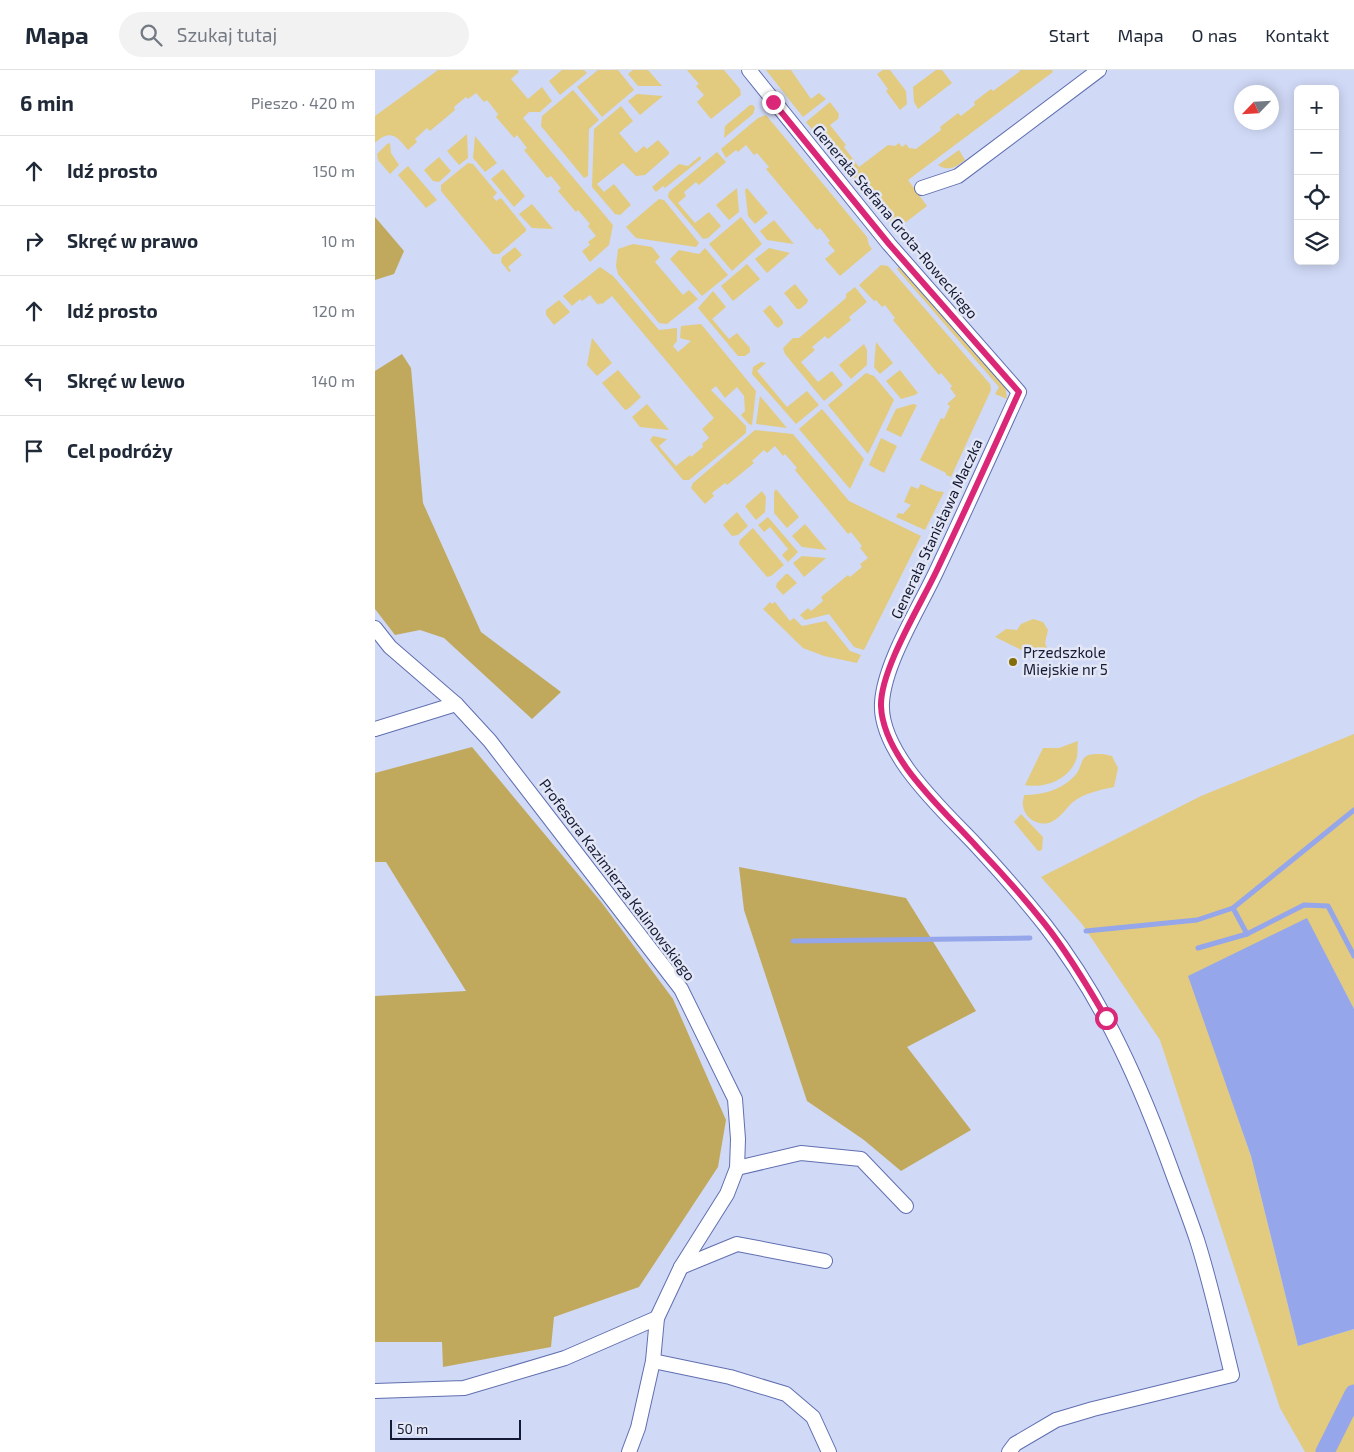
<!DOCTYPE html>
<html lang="pl">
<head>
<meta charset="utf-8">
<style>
	:root { --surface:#fff; --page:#f2f2f3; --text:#1f2937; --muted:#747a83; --line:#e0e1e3 }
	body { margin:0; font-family:"Exo 2",sans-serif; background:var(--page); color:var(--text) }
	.controls { position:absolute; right:15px; top:15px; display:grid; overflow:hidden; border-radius:8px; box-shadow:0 2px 12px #0003 }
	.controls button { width:45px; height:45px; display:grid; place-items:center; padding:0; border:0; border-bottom:1px solid var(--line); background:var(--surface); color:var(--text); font:25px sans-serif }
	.compass { position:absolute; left:859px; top:15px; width:45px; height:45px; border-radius:50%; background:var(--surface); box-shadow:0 2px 12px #0003; rotate:245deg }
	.scale { position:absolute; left:15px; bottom:12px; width:131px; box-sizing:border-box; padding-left:5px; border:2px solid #141934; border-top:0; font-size:14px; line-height:18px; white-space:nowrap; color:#141934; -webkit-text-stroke:4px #e2e6f5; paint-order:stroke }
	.stop { position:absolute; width:15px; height:15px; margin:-11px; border:4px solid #db2777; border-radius:50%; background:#fff }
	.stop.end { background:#db2777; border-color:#fff; box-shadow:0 1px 5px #0008 }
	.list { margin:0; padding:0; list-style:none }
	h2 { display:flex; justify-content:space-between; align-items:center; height:65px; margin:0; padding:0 20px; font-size:21px }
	h2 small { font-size:16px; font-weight:400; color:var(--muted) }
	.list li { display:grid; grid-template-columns:32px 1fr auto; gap:15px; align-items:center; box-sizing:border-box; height:70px; padding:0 20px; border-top:1px solid var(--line) }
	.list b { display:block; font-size:19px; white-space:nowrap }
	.list em { font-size:16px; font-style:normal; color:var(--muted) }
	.icon { flex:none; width:28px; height:28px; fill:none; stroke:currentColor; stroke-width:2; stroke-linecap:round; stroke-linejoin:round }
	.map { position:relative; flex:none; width:979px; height:1382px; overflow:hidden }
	header { display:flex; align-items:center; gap:30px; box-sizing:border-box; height:70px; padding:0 25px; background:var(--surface); border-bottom:1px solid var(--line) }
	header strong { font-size:24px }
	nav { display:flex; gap:28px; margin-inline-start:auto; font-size:18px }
	.search { width:350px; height:45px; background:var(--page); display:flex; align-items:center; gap:12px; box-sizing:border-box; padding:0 18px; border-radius:28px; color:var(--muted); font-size:19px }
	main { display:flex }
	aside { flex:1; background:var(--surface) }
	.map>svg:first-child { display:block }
	.green { fill:#e2cb7f }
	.forest { fill:#c0a95d }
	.water { fill:#95a6ea }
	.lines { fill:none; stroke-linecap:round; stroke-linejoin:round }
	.stream { stroke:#95a6ea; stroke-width:5 }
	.canal { stroke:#95a6ea; stroke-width:19 }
	.street-casing { stroke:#606fb0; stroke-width:16 }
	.street { stroke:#fff; stroke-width:14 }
	.route { stroke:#db2777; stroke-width:6 }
	.poi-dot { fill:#846c07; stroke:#e2e6f5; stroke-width:2 }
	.labels { text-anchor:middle; stroke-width:5; stroke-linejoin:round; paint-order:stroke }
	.street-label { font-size:15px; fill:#141934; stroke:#e2e6f5 }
	.poi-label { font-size:15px; fill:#141934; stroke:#e2e6f5; text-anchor:start }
</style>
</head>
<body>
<header>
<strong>Mapa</strong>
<div class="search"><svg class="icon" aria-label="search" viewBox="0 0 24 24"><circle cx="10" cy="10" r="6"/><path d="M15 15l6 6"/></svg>Szukaj tutaj</div>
<nav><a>Start</a><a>Mapa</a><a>O nas</a><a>Kontakt</a></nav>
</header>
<main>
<aside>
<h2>6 min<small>Pieszo · 420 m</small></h2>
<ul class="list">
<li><svg class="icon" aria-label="ahead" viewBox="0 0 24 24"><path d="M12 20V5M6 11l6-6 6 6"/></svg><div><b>Idź prosto</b></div><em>150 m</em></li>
<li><svg class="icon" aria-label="right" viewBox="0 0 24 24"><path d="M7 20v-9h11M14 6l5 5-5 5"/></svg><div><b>Skręć w prawo</b></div><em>10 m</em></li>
<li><svg class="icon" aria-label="ahead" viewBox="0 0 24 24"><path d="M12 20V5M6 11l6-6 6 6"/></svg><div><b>Idź prosto</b></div><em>120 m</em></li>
<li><svg class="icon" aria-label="left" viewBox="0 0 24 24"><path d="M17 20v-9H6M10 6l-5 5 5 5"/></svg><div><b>Skręć w lewo</b></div><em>140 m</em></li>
<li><svg class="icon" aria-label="arrive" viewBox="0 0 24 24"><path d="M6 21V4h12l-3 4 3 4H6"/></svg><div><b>Cel podróży</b></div></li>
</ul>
</aside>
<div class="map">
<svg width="979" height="1382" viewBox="0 0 979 1382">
	<rect width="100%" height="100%" fill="#d0d9f6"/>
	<g class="green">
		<path d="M63,0h79l2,2 -8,7 17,20 14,-12 10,14 -12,11h-11l-6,6 90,107 -4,20 -19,17 -8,-11 8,-6 -2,-3 8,-6 -8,-10 2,-2 -12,-14 -2,2 -18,-21 3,-3 -10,-12 -4,2 -23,-28 3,-2 -10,-13 -3,3 -18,-21 2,-3 -11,-14 -3,2 -8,-9 -8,6 -2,-2 -12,10 1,3 -25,21 -3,-3 -12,11 2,3 -9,8c-11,-14 -18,-21 -33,-7v-27z"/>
		<polygon points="187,0 209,0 212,3 185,25 174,11"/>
		<polygon points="223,0 243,0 259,20 227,47 202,17"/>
		<polygon points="258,0 273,0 287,16 263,16 253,4"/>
		<polygon points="312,0 349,0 365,19 366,25 336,49 322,32 329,25 321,16 324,14"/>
		<polygon points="391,0 416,0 436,29 444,23 451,29 428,47"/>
		<polygon points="508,0 515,0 531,21 532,34 525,40 511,21 513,19 502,4"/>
		<polygon points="561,0 567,0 577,13 543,39 539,32 538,17"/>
		<polygon points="645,0 677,0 678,2 533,110 552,136 522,159 492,126 431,52 455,32 464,44 463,49 455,55 471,75 469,77 484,97 513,75 520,76 524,73 527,77 531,74 534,78 541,79 566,60 565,57 583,43 586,46 600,35 599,32 616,19 618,21 644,2"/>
		<polygon points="198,20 224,50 214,59 213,106 209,108 166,56 167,46"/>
		<polygon points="262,24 288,26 265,45 253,31"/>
		<polygon points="375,35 378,35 380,38 378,44 349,68 350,56"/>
		<polygon points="246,36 258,51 244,63 261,83 269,76 272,79 283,70 294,82 294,84 270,105 261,106 248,93 222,114 229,122 239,114 256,135 245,145 240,144 217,117 219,59"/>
		<polygon points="391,45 492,167 494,175 497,179 465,206 450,189 460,181 453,173 455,171 445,158 442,160 391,99 394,97 382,83 379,85 371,75 363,82 361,80 351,88 346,79 383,48"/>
		<polygon points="92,64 93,88 84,95 72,81"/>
		<polygon points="100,66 122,93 110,102 98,88"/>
		<polygon points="15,73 16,83 24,95 15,104 3,90 2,84 12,74"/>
		<path d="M584,80l6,10c-9,7 -17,12 -27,5z"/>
		<polygon points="342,82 351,92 324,115 321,112 309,122 311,126 303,133 320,153 334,142 346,156 333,168 328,169 293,127 294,122"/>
		<polygon points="325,86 326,89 290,118 288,116 281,122 277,117 304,94 313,96"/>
		<polygon points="64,87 76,101 64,112 58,111 49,100"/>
		<polygon points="93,93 98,94 122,123 118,127 121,131 126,128 151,159 151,161 124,184 118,184 66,121 66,115"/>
		<polygon points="33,96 62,130 51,138 23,105"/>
		<polygon points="128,99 150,126 139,137 116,109"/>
		<polygon points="362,118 364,142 354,150 341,135"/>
		<polygon points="372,118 393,143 380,154 373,146 370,120"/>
		<polygon points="284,129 289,130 324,173 321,177 261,168 251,157"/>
		<polygon points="157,134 178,159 157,158 144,144"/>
		<polygon points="366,147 387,174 357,201 334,174"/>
		<polygon points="399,150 419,174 392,170 385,161"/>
		<polygon points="258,174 277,177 285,187 280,192 308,225 314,220 323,229 292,254 284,253 243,204 241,196 243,179"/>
		<polygon points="140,177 147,185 133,197 136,201 134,202 126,192 127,187"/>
		<polygon points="330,178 353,205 327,226 295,189 304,180 324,184"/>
		<polygon points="394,178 415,183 392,203 380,189"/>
		<polygon points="372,194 385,209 358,231 346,216"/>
		<polygon points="506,195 513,196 615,314 616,320 576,407 571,405 571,403 545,390 566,348 569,349 575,336 572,334 581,326 575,318 577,316 566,303 564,305 518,250 520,248 510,235 507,237 501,230 499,231 484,215"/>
		<polygon points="525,195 630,315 632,329 620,324 624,317 522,199"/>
		<polygon points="225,197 238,206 284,260 302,258 302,271 298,276 303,282 316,271 305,268 306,256 326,254 381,321 377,355 374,354 366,345 370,341 369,326 362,317 350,328 341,316 336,320 371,356 371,363 314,410 308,410 275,370 278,366 292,369 284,376 301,396 315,385 316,387 328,377 327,374 334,368 327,359 339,348 237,226 227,234 225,233 223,235 215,225 207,231 205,229 197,236 188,226"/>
		<polygon points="420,214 433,230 432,233 425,239 422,239 409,223"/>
		<polygon points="480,217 492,232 474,247 476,250 453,269 450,266 437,277 440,280 426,292 443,312 457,301 468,315 449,331 410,284 408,278 418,268 424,268 471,228 471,224"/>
		<polygon points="338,221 351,237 337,249 354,269 362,263 375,278 375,282 370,286 363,286 323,238"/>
		<polygon points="184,230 195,242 179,255 171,245 171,240"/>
		<polygon points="395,235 408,251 408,254 403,258 400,256 388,241"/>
		<polygon points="217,268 237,293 222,306 212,295"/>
		<polygon points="501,272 518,293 505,304 499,297"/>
		<polygon points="489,274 492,280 492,295 476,309 464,295"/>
		<polygon points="386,292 391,293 382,301 412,337 432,321 444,335 421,354 377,304 378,297"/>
		<polygon points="243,300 266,327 253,339 250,340 227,313"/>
		<polygon points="525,300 543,323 540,325 526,329 511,311"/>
		<polygon points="491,303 499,306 519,330 493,384 453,335"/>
		<polygon points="385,326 412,358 381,354"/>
		<polygon points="272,334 294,360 265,357 257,347"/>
		<polygon points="538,334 542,335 526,367 511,360 521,339"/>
		<polygon points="447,339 489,389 475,419 424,359"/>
		<polygon points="380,360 418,364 474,431 546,466 489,580 479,577 454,544 430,550 425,545 433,538 436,541 448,531 446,527 473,505 475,507 487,497 485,494 493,488 485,478 487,476 476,462 473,464 420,400 422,398 410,384 408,386 400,376 392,383 389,380 377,391 379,393 352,415 350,413 337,423 339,426 330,434 316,418 318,413"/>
		<polygon points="506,368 522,376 509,403 494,395"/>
		<polygon points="546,414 561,421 569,422 550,460 521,447 523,443 528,444 536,435 529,432 536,416 543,419"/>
		<polygon points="401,419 424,447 412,458 399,443 399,422"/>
		<polygon points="387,421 391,427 390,442 381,450 370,436"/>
		<polygon points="362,442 373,456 363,465 357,466 348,455"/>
		<polygon points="393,447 423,482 413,492 407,485 413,479 395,457 389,462 383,455"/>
		<polygon points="430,454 452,480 427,477 417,466"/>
		<polygon points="378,458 409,495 396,506 392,507 364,474 365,470"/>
		<polygon points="427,486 451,488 429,507 418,493"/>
		<polygon points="411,504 413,504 422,513 408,525 401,517 402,513"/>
		<polygon points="395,532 397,534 400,532 415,551 419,548 427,556 451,551 475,581 486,585 482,593 449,586 428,578 388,539"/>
		<polygon points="658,549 668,552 673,560 670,573 673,581 669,591 620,567 631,559 642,560 646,554"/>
		<polygon points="979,664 979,939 932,849 814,906 876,1086 923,1276 979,1259 979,1382 930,1382 905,1338 785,970 707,854 666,807 826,726"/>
		<path d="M703,671c-1,5 0,11 -1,16 -6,22 -32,32 -52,28l18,-37h16z"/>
		<path d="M728,684l9,2 6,12 -4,19c-11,2 -32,7 -41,15 -7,6 -11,14 -20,19 -11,7 -28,-1 -30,-15 -1,-3 1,-8 1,-11 21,0 40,-6 53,-22 3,-4 4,-11 7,-15 4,-5 13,-4 19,-4z"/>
		<polygon points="646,744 668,767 667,780 663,781 639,752"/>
	</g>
	<g class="forest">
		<polygon points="0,147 29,181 19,204 0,210"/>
		<polygon points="27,284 36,298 48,433 106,562 186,622 157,649 69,568 45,560 20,565 0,539 0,301"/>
		<polygon points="97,677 227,833 298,929 351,1050 343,1097 264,1217 179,1247 176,1277 68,1297 67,1272 0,1272 0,926 91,921 11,792 0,792 0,703"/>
		<polygon points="364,797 531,828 601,941 532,977 596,1060 526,1101 489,1070 432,1031 369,840"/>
	</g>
	<polygon class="water" points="932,848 979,939 979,1259 923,1276 876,1086 813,906"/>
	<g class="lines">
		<g class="stream">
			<polyline points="858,838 872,864"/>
			<polyline points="711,861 822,850 858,838 979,740"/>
			<polyline points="418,871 655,868"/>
			<polyline points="823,878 872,864 929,835 953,836 979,886"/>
		</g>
		<polyline class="canal" points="950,1382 979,1324"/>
		<g class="street-casing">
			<g id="street">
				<path d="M374,0l140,174 130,148c-27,59 -54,119 -82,178 -17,37 -53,93 -55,133 -3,50 62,108 93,141 24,26 48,53 70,81 59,75 97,163 129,252 8,21 16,42 23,63 14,44 24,90 35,135l-139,34 -37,11 -41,24 -6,8"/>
				<polyline points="547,118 583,106 724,0"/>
				<polyline points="0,558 15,577 81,634 115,671 306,919 360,1029 363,1069 362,1098 352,1124 306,1197 282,1248 278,1291 263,1358 254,1382"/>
				<polyline points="0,659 81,634"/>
				<polyline points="362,1098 426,1083 486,1089 531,1136"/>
				<polyline points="306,1197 362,1174 450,1191"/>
				<polyline points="278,1291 355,1307 411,1324 438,1347 454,1382"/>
				<polyline points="0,1321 89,1318 190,1288 282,1248"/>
			</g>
		</g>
		<use href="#street" class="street"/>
	</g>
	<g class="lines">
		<path class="route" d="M398,32l116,142 130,148c-27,60 -54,119 -82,178 -16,34 -57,100 -56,136 2,52 63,104 96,141 23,24 46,50 67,76 24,30 43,62 62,95"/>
	</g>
	<circle class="poi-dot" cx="638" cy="592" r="5"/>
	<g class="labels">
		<g class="street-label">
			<text transform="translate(520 152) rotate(50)" y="5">Generała Stefana Grota-Roweckiego</text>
			<text transform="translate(562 459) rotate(-65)" y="5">Generała Stanisława Maczka</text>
			<text transform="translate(242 810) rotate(53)" y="5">Profesora Kazimierza Kalinowskiego</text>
		</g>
		<g class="poi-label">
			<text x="648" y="588">Przedszkole<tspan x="648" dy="17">Miejskie nr 5</tspan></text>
		</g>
	</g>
</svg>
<div class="controls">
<button>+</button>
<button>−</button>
<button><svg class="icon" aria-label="locate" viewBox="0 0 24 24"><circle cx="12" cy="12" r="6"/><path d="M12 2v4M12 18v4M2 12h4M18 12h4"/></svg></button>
<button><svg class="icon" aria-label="layers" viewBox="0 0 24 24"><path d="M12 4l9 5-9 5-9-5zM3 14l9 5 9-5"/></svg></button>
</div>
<svg class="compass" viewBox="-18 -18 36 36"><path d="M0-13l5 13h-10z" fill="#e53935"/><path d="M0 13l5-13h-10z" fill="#747a83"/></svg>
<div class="scale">50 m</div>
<div class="stop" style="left:731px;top:948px"></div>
<div class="stop end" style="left:398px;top:32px"></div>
</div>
</main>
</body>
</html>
